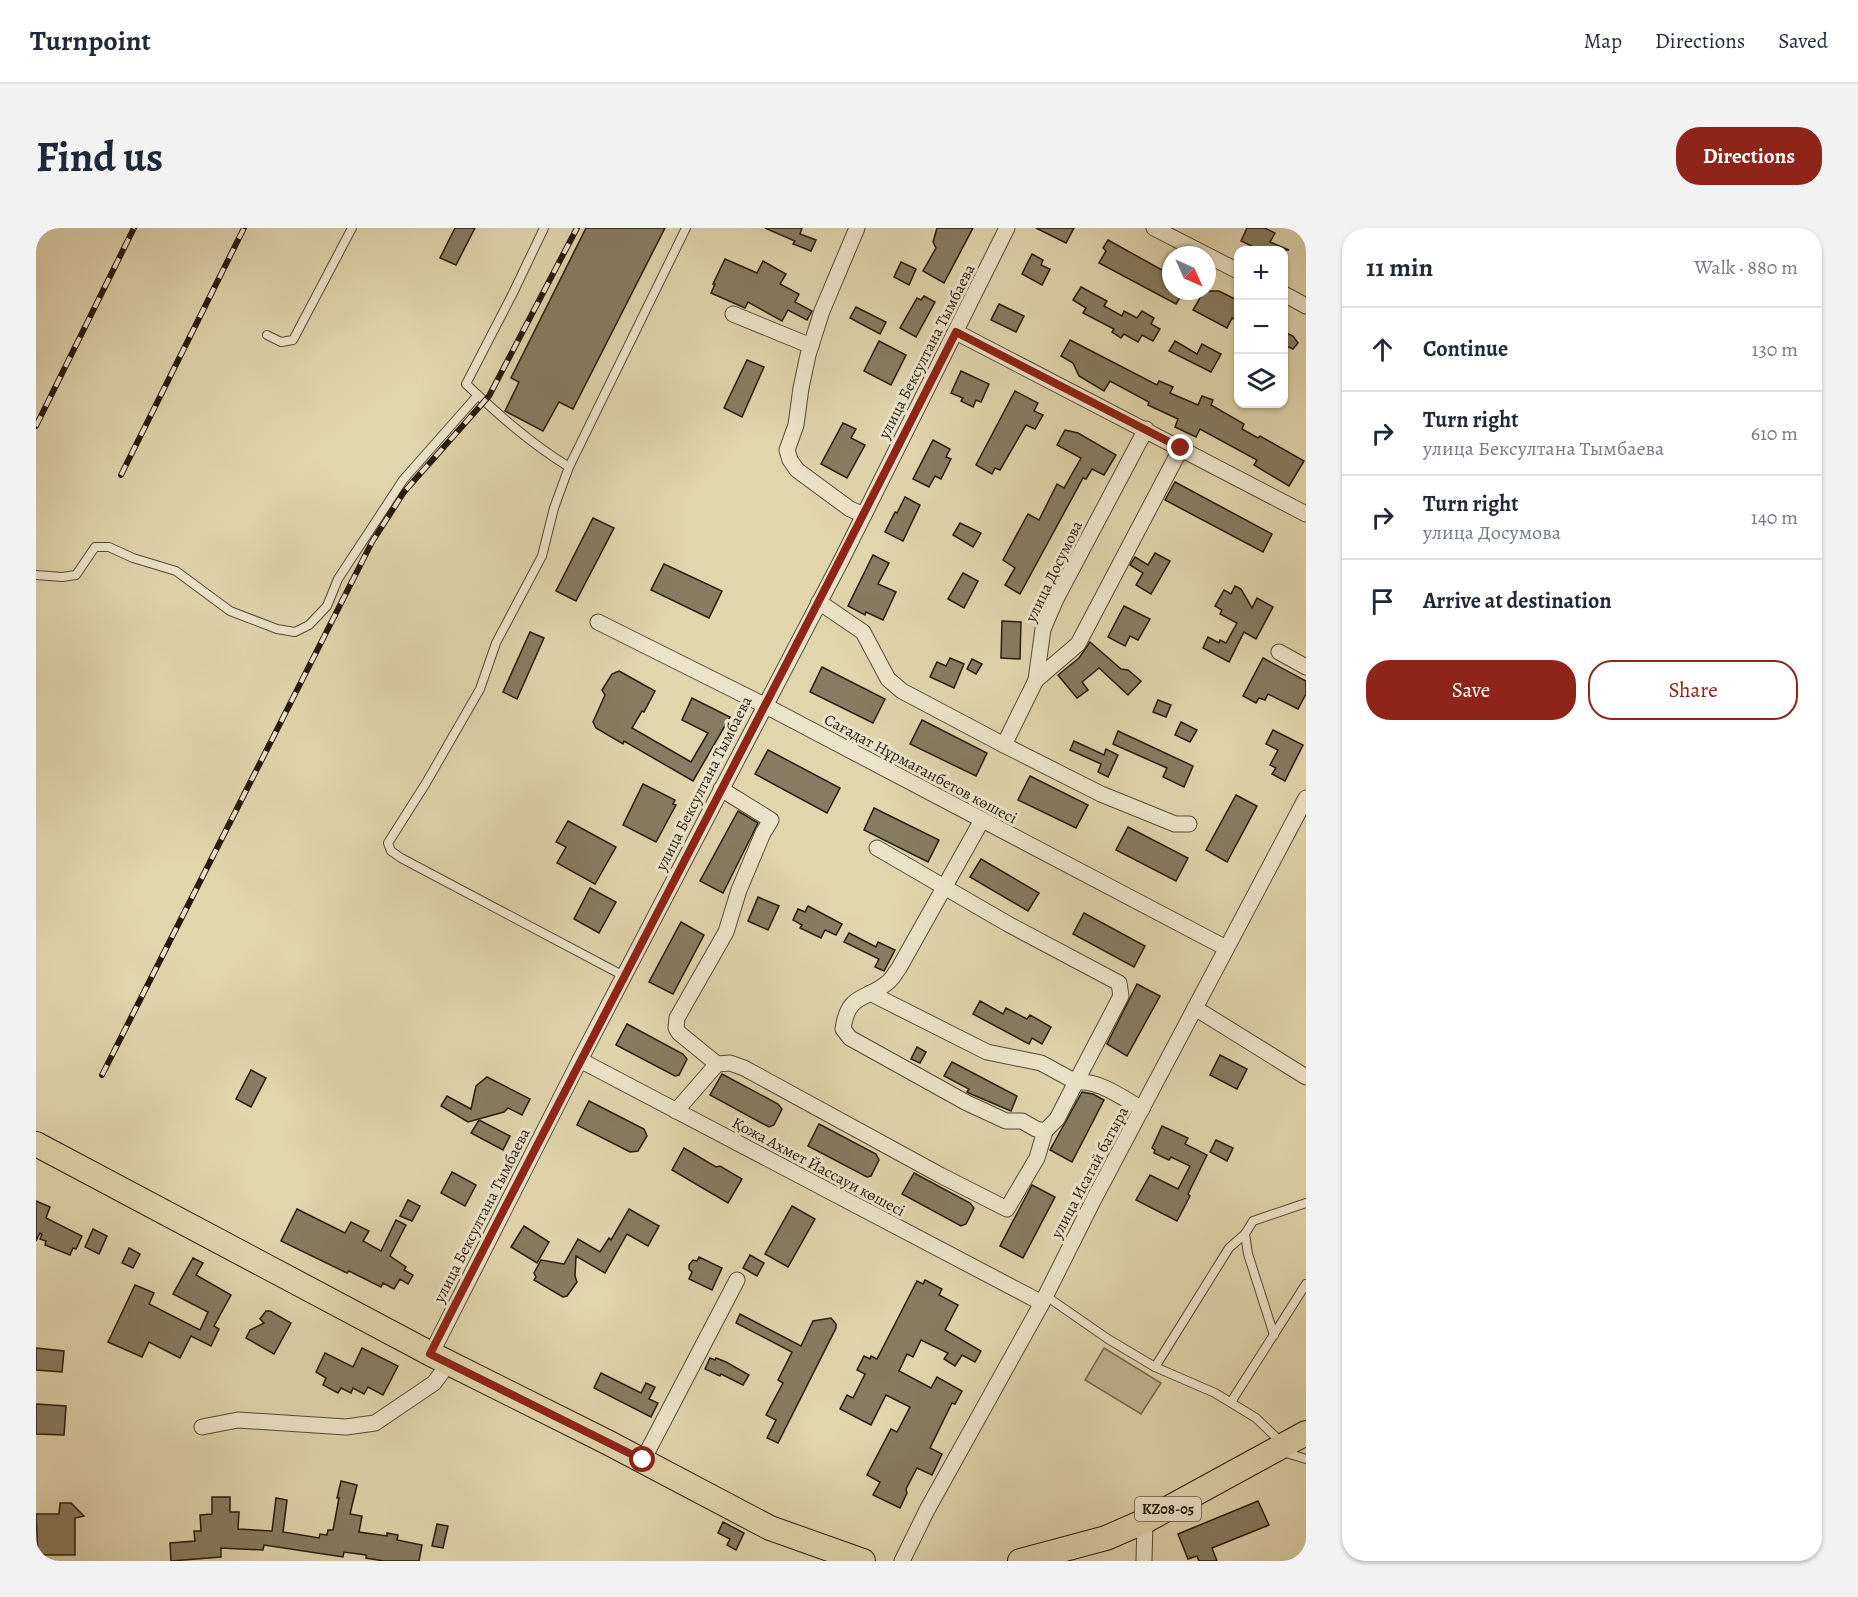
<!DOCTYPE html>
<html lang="en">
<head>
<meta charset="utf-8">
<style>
	:root { --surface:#fff; --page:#f2f2f3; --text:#1f2937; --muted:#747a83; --line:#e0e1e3; --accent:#8f2418 }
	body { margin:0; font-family:Alegreya,serif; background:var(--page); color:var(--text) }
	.controls { position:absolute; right:18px; top:18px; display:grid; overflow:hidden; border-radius:12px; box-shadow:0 2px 4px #0004 }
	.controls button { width:54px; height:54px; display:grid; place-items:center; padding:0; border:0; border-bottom:2px solid var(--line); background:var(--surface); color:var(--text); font:30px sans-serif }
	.compass { position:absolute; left:1126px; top:18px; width:54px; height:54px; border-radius:50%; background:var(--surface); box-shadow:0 2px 4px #0004; rotate:135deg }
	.stop { position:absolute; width:18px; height:18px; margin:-14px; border:4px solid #8f2418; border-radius:50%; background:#fff }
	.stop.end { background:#8f2418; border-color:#fff; box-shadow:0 2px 6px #0008 }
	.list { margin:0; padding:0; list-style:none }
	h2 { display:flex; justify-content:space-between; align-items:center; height:78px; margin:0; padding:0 24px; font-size:26px }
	h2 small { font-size:20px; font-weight:400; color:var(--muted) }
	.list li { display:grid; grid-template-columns:39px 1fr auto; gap:18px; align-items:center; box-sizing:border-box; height:84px; padding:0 24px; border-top:2px solid var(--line) }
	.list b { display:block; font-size:22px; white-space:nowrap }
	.list p { margin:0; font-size:20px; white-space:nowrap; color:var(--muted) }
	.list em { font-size:20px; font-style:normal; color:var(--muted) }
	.actions { display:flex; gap:12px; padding:18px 24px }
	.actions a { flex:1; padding:14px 0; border:2px solid var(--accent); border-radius:24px; text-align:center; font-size:21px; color:var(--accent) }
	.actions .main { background:var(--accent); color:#fff }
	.icon { flex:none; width:33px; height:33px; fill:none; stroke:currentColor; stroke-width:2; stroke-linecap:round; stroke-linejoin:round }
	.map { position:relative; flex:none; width:1270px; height:1333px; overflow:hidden; border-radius:24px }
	header { display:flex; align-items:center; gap:36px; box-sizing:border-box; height:84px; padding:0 30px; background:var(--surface); border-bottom:2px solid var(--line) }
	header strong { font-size:28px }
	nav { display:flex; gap:33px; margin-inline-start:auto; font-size:21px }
	.intro { display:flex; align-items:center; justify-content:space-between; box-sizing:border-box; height:144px; padding:0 36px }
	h1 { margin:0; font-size:42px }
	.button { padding:15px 27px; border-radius:24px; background:var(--accent); color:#fff; font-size:21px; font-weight:700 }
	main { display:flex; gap:36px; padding:0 36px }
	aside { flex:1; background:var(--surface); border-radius:24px; box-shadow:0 2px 4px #0004 }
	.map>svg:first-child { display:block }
	.green { fill:#c1b593; stroke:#746850; stroke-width:1.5 }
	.building { fill:#877c61; stroke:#261b0e; stroke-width:1.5 }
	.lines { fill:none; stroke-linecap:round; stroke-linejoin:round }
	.service-casing { stroke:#554a36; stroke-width:10 }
	.minor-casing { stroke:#554a36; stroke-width:17 }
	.primary-casing { stroke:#261b0e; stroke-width:26 }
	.service { stroke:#ece4ca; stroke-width:8 }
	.minor { stroke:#ece4ca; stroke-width:15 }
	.primary { stroke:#e1d5ae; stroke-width:24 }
	.rail-casing { stroke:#261b0e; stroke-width:6 }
	.rail { stroke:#ece4ca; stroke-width:4; stroke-dasharray:11; stroke-linecap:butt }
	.route { stroke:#8f2418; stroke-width:8 }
	.labels { text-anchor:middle; stroke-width:6; stroke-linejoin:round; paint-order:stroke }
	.shield { fill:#ece4ca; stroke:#615746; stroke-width:1.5 }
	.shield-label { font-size:15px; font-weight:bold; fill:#261b0e }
	.street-label { font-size:16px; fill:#261b0e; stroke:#ece4ca }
</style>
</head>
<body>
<header>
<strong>Turnpoint</strong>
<nav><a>Map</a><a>Directions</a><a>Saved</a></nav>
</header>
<div class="intro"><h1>Find us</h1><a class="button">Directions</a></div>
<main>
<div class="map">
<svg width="1270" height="1333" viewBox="0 0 1270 1333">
	<rect width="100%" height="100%" fill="#e1d5ae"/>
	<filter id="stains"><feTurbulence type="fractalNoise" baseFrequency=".00333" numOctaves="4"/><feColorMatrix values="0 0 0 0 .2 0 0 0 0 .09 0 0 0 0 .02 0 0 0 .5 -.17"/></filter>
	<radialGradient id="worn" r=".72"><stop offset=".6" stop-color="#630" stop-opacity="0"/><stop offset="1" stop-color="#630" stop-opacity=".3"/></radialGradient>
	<polygon class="green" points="1068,1120 1125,1155 1105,1186 1049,1152"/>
	<g class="building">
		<polygon points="419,0 439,0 420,37 404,30"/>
		<polygon points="550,0 629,0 537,181 523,174 507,203 469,183 483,154 475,150"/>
		<polygon points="729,0 766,0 764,6 780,12 775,23 757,16 759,13"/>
		<polygon points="901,0 937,0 908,55 887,43 900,20 897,14"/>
		<polygon points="1000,0 1038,0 1030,15"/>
		<polygon points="1211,0 1229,0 1239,5 1234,14 1253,22 1224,22 1205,13"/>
		<polygon points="1072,12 1135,47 1135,63 1148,63 1140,76 1063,35 1070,23 1067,20"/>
		<polygon points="996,26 1007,32 1005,37 1014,41 1006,57 986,46"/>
		<polygon points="689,31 721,45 727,33 750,46 744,56 763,66 759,74 776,83 771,92 752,82 746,93 712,74 709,80 675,65 679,56 677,56"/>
		<polygon points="865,34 880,41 873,57 858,49"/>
		<polygon points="1045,59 1071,73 1068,78 1086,88 1088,83 1101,90 1106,83 1118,90 1115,96 1124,101 1117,113 1106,107 1102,114 1088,106 1085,110 1076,104 1078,101 1047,85 1050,80 1037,72"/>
		<polygon points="1168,63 1183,63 1203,73 1203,93 1196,90 1191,100 1157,82"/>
		<polygon points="888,68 899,74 880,109 864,100 881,70 885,72"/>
		<polygon points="963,76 988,88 980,104 955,92"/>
		<polygon points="820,79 850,94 844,106 814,90"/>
		<polygon points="1248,104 1257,108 1262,115 1257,121 1248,117"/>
		<polygon points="1034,112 1121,157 1123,153 1137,159 1134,165 1162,177 1166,168 1177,172 1175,177 1208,196 1206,201 1222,210 1224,208 1268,233 1253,258 1218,237 1221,232 1164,201 1160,209 1139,199 1142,191 1112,177 1113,174 1074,153 1068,163 1043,148 1037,135 1025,128"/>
		<polygon points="843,113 870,127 855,157 828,143"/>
		<polygon points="1139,113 1161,126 1166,116 1185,126 1175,144 1133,123"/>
		<polygon points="711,132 728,139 706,189 688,180"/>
		<polygon points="925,143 953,156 945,174 940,172 937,179 925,173 927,170 915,165"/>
		<polygon points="979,163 1002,175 998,183 1007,187 999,201 990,197 964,242 959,240 956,246 940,237"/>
		<polygon points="807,195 820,201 815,210 829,217 811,250 785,236"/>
		<polygon points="1029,202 1042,205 1080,227 1068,247 1056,241 1050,251 1047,250 984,366 969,357 979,340 967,332 992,286 1003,292 1021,256 1028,260 1045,230 1021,217"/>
		<polygon points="897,212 914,221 910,229 915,231 905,251 899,248 893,259 877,251"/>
		<polygon points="1139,254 1236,306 1227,324 1129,272"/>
		<polygon points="869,269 884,277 867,313 849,304 859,284 861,285"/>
		<polygon points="557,290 578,300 540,373 520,363"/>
		<polygon points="924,295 945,305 937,319 917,307"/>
		<polygon points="1119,325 1134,333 1115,366 1100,357 1107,345 1094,337 1099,329 1112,337"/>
		<polygon points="837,327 853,335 842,356 860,364 847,392 830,384 829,387 812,378"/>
		<polygon points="628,336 686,363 673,390 615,362"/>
		<polygon points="927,345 942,353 928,380 912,371"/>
		<polygon points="1199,358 1205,361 1216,380 1221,370 1237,379 1220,411 1208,404 1193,434 1167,420 1172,409 1183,415 1184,412 1190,415 1201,395 1184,386 1186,382 1179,378 1188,362 1195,366"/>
		<polygon points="1088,378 1114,391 1102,412 1094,408 1089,418 1072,409"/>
		<polygon points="966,393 985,394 984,431 965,430"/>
		<polygon points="494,404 508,410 481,471 467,464"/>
		<polygon points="1054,414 1085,441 1092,442 1105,453 1092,467 1063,440 1046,454 1052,462 1041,470 1022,447 1043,430"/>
		<polygon points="914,430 928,436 918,460 894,449 901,434 910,438"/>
		<polygon points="1227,430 1270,453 1270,466 1262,481 1232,466 1229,472 1223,470 1220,475 1207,468"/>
		<polygon points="936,431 946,436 940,446 931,441"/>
		<polygon points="786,439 849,471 837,495 774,464"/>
		<polygon points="583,443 619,463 608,484 606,483 596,500 655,534 672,505 646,492 656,470 694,489 657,553 588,513 587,516 560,500 557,494 569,467 566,462 576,446"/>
		<polygon points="1122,472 1135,477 1130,489 1117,484"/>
		<polygon points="886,492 951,525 940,548 874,516"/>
		<polygon points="1145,494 1161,502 1154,514 1139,507"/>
		<polygon points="1237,502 1267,517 1249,553 1236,546 1240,540 1234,537 1242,522 1230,516"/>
		<polygon points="1082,503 1157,538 1148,559 1127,549 1131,540 1077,516"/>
		<polygon points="1038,513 1068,527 1070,521 1082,527 1072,549 1062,544 1065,536 1034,522"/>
		<polygon points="732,522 804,560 791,585 719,546"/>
		<polygon points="994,548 1052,577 1040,600 982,572"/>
		<polygon points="607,556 639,572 637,576 640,577 620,614 587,597"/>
		<polygon points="1200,567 1221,578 1191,634 1170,622"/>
		<polygon points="838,580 903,612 892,634 828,602"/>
		<polygon points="702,583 722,595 687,665 664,653"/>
		<polygon points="532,593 580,619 559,656 521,635 530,619 520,614"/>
		<polygon points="1092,599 1152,630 1140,653 1080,622"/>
		<polygon points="945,631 1003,665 992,683 934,649"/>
		<polygon points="554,660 580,674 563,705 538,691"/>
		<polygon points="722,669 743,678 732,702 712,693"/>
		<polygon points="772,678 806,696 800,707 789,702 785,710 764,700 766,697 757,692 762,681 769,684"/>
		<polygon points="1048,685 1109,718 1098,739 1037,706"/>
		<polygon points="645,694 668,707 637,766 613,754"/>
		<polygon points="813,705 840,719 842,714 859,722 848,743 839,739 843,731 808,714"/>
		<polygon points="1101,756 1124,768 1091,828 1071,816"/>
		<polygon points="944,773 967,786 970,780 991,791 994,787 1015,799 1006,816 996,810 993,816 937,786"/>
		<polygon points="591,796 647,826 651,831 643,847 639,848 580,817"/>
		<polygon points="881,819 890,824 884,835 875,831"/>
		<polygon points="1184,827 1211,841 1201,861 1174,847"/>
		<polygon points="916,834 981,868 975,883 935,866 931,864 933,861 908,848"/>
		<polygon points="215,842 230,850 215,879 200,871"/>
		<polygon points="686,846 742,876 746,881 738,897 733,899 674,867"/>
		<polygon points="451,849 494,871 486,887 472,880 468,884 432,894 405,878 411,868 435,881 440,858"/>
		<polygon points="1046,864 1057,866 1068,872 1036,934 1014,922"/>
		<polygon points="553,873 608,901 611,908 602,923 594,924 541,897"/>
		<polygon points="443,892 474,908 467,922 435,905"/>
		<polygon points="783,896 840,926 843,932 835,948 831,949 772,918"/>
		<polygon points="1126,898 1152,910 1149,916 1171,927 1152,966 1154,968 1141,993 1100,972 1114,947 1142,961 1154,938 1135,929 1133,932 1118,925 1119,922 1116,920"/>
		<polygon points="1180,912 1197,920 1191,933 1174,924"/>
		<polygon points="648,920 680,939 684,938 706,951 692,975 636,942"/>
		<polygon points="416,944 440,957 429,978 405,965"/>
		<polygon points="878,945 934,975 938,980 930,996 925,998 866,966"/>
		<polygon points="996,957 1019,969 987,1030 964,1018"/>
		<polygon points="372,972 384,978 376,993 364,988"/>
		<polygon points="0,973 14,979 10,990 46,1008 40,1021 37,1020 34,1027 9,1017 10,1013 4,1011 6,1006 4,1005 0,1013"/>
		<polygon points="756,978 779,991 752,1039 729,1026"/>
		<polygon points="261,981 309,1005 315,994 333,1003 327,1013 345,1023 360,992 370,997 354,1028 370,1039 368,1042 377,1047 372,1056 364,1051 358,1061 347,1055 345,1059 313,1043 311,1045 245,1013"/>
		<polygon points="593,981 623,998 612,1018 591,1006 569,1045 540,1028 539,1048 541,1054 531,1068 527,1069 498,1052 500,1049 498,1045 505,1032 528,1036 542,1011 564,1024 573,1010 575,1012"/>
		<polygon points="488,998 513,1014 501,1035 475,1019"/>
		<polygon points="57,1001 71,1008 63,1026 49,1019"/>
		<polygon points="93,1020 104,1026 97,1040 86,1035"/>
		<polygon points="714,1027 728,1035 721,1048 707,1040"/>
		<polygon points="663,1029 686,1040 676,1062 653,1051 656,1044 653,1041 653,1037 657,1032 661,1033"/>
		<polygon points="157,1030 167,1035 160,1047 195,1067 178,1098 183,1101 175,1118 155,1108 144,1130 113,1114 106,1129 72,1114 99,1057 118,1065 113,1076 164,1102 172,1084 137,1066"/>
		<polygon points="889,1052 906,1061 903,1067 922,1077 909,1102 945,1123 939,1134 926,1127 919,1138 908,1131 912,1125 885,1112 877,1129 871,1126 863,1143 895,1160 901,1149 926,1163 919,1176 916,1175 894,1220 906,1226 896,1247 881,1240 870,1261 871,1265 864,1280 837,1267 844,1254 831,1247 855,1201 861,1204 874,1179 850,1167 835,1197 804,1181 811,1167 817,1170 829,1146 821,1142 828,1128 834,1131 835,1128 841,1131 881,1053 887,1056"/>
		<polygon points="230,1083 234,1083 255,1095 238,1126 210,1110 214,1102 228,1095 224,1091"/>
		<polygon points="704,1086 765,1118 777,1093 795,1090 800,1096 800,1100 742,1215 731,1210 740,1192 730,1187 747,1155 742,1152 756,1124 700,1095"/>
		<polygon points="0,1120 28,1123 26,1144 0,1142"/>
		<polygon points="326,1120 362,1138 347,1167 332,1159 328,1166 317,1160 315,1165 305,1160 302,1165 287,1157 290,1150 280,1144 289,1125 317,1139"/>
		<polygon points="674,1130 679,1132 680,1130 690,1134 713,1147 707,1157 685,1146 684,1148 669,1141"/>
		<polygon points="565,1145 605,1165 610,1155 619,1159 613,1171 622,1175 615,1189 558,1160"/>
		<polygon points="0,1176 30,1178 28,1207 0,1206"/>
		<polygon points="305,1253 321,1257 314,1286 326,1288 323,1304 351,1308 351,1305 362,1307 361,1312 386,1317 383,1333 348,1333 330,1330 330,1327 308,1324 307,1329 228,1317 227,1322 185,1320 185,1329 135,1333 134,1315 159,1313 158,1303 165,1303 164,1287 176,1286 176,1269 194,1269 194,1284 203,1284 202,1301 236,1303 240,1270 251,1272 247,1304 283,1310 284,1306 291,1307 292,1302 297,1302 303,1270 301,1270"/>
		<polygon points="1222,1273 1233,1297 1176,1320 1181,1333 1163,1333 1161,1328 1152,1331 1142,1306"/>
		<polygon points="24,1275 35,1275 48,1288 39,1290 39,1327 2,1327 0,1286 23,1286"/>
		<polygon points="687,1294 708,1305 700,1322 691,1317 694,1311 682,1305"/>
		<polygon points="401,1296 412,1298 407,1320 396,1318"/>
	</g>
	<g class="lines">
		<g class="service-casing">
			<g id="service">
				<path d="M508,0l-31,65 -47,91c33,31 64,59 103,83"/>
				<polyline points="231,107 245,114 257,112 316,0"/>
				<polyline points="0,347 26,349 40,347 59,319 73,319 97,330 140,343 194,383 241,401 259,404 273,397 291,378 302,351 367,252 442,167"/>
				<polyline points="588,748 365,630 355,623 352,615 390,555 444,461 460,415 506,328 518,280 533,239 650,0"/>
				<polyline points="1010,1068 1072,1111 1119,1139 1179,1165 1220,1190 1246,1215"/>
				<polyline points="1238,1107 1212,1026 1209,1006 1217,993 1270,975"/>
				<polyline points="1119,1139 1193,1020 1209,1006"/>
				<polyline points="1195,1174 1270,1056"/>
				<polyline points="1247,1224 1270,1231"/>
			</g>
		</g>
		<g class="minor-casing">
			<g id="minor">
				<polyline points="821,0 786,83 772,127 765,160 760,197 751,222 754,232 761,242 814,281 828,287"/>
				<polyline points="1118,0 1202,43"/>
				<polyline points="1248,66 1270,78"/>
				<polyline points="697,86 775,118"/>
				<polyline points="920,104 1270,286"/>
				<polyline points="783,374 827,404 852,451 866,463 968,517 1000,452 1007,401 1020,371 1110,201"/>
				<polyline points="562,394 728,477 1190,720"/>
				<polyline points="1243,424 1270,439"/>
				<polyline points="1000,452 1042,416 1145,220"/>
				<polyline points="968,517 1065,566 1139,596 1153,596"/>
				<path d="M946,592l-83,148c-4,5 -7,12 -12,15 -22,18 -39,10 -44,46l7,9 117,65 39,18h16l14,8 9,2 12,-12 19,-37c23,-2 47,16 66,27"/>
				<polyline points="834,765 951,824 1005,835 1040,854 1085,768 1083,755 972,696 841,620"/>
				<polyline points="1159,780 1270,849"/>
				<polyline points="544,832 1006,1075"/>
				<polyline points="681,836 694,835 708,840 904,947 971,981 1001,930 1009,903"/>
				<polyline points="640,883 681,836 643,805 640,800 641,790 690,704 703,662 727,605 735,592 685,561"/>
				<polyline points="395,1126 544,832 806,331 971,0"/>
				<polyline points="166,1199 202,1192 310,1199 339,1195 398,1155 413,1135"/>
				<polyline points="607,1232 701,1052"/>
				<polyline points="866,1333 891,1282 1006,1075 1057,973 1270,570"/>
				<polyline points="1108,1333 1109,1293"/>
			</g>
		</g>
		<g class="primary-casing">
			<g id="primary">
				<polyline points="0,916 395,1126 571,1214 734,1300 827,1333"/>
				<polyline points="984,1333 1070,1310 1109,1293 1270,1205"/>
			</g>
		</g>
		<use href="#service" class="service"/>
		<use href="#minor" class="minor"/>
		<use href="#primary" class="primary"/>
		<g class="rail-casing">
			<g id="rail">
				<polyline points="0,198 98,0"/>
				<polyline points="85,247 208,0"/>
				<polyline points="66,847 336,314 368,264 453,168 541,0"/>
			</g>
		</g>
		<use href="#rail" class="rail"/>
	</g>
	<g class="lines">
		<path class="route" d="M607,1232l-213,-106c174,-342 354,-680 526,-1022l225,116"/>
	</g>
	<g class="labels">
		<rect class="shield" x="1099" y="1269" width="66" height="24" rx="4.5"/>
		<g class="shield-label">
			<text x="1132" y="1286">KZ08-05</text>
		</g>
		<g class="street-label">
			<text transform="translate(890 123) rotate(-63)" y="6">улица Бексултана Тымбаева</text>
			<text transform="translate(1017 343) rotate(-64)" y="6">улица Досумова</text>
			<text transform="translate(885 540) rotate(28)" y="6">Сағадат Нұрмағанбетов көшесі</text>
			<text transform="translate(667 555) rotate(-63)" y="6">улица Бексултана Тымбаева</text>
			<text transform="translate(783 938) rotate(28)" y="6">Қожа Ахмет Йассауи көшесі</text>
			<text transform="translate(1053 944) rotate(-62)" y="6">улица Исатай батыра</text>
			<text transform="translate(445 987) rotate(-63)" y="6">улица Бексултана Тымбаева</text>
		</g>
	</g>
	<rect width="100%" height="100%" filter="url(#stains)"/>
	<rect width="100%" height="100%" fill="url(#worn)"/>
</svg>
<div class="controls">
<button>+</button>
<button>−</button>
<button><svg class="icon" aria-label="layers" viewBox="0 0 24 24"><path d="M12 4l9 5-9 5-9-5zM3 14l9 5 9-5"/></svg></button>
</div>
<svg class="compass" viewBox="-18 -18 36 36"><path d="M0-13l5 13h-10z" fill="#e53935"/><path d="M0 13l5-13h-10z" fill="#747a83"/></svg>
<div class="stop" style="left:607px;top:1232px"></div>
<div class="stop end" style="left:1145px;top:220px"></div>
</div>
<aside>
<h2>11 min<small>Walk · 880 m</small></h2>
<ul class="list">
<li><svg class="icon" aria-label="ahead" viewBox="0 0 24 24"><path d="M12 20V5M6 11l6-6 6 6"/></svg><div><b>Continue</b></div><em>130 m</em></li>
<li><svg class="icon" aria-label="right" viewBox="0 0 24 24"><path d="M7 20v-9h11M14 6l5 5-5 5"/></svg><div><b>Turn right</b><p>улица Бексултана Тымбаева</p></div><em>610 m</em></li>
<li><svg class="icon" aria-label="right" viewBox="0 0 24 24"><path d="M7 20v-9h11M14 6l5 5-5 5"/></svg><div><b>Turn right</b><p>улица Досумова</p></div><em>140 m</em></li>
<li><svg class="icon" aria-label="arrive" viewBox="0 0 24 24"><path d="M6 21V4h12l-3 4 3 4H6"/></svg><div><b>Arrive at destination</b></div></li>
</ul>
<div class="actions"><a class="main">Save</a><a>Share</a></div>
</aside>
</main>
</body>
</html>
